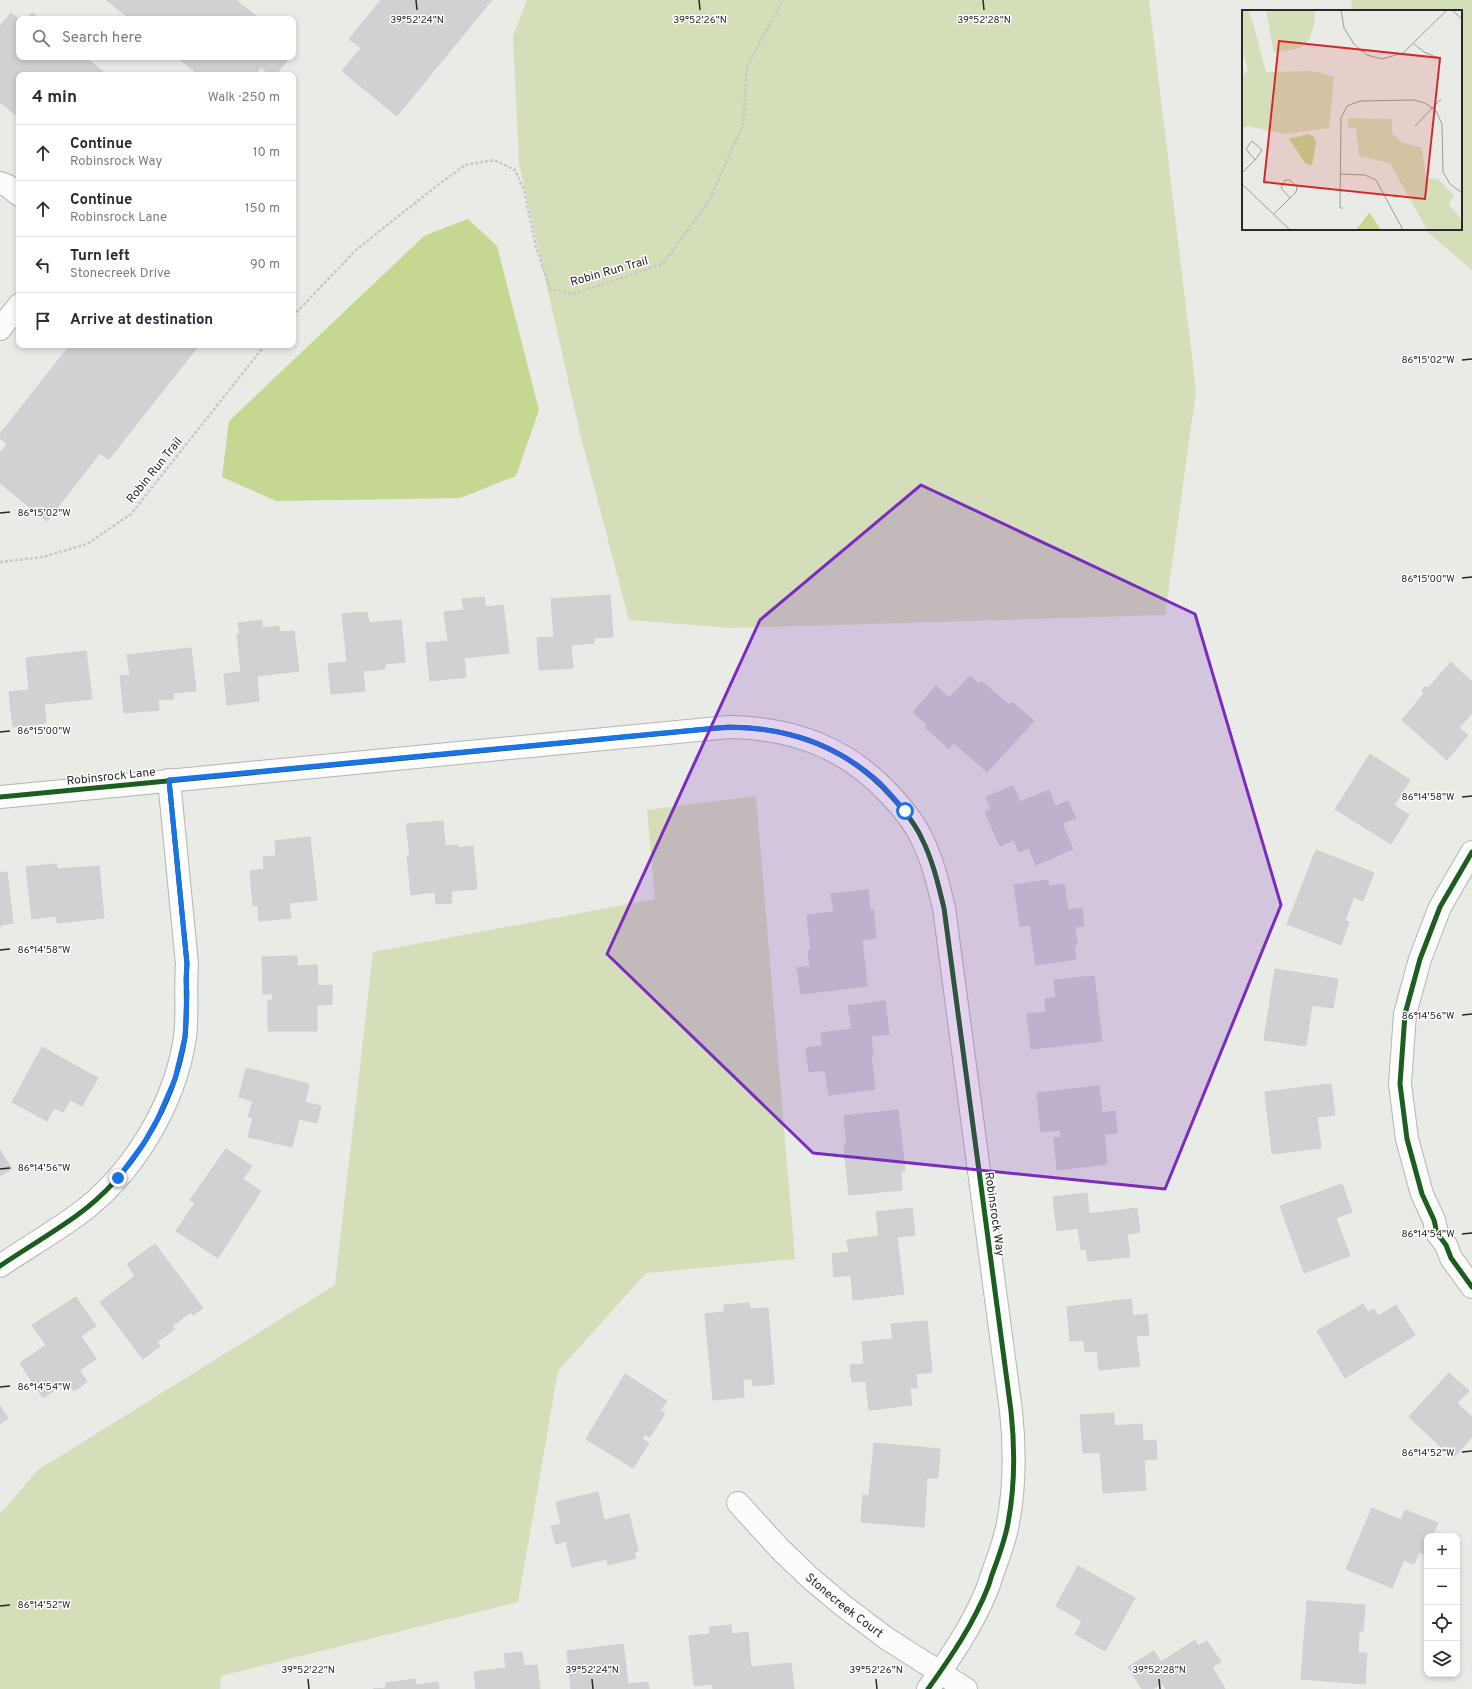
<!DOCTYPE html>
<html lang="en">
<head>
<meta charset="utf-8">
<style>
	:root { --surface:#fff; --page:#f7f7f7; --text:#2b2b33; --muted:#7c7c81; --line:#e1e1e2 }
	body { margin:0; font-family:Overpass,sans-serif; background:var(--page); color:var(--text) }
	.controls { position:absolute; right:12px; bottom:12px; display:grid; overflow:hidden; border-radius:8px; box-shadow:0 2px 6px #0003 }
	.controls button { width:36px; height:36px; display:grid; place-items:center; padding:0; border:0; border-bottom:1px solid var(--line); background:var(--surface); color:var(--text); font:20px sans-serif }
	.stop { position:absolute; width:12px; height:12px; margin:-9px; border:3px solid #1a73e8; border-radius:50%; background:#fff }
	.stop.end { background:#1a73e8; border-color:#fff; box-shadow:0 1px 4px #0008 }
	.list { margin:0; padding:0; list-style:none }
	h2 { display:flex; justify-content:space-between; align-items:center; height:52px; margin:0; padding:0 16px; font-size:17px }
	h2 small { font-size:13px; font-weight:400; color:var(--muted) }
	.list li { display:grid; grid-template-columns:26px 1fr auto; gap:12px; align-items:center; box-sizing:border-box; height:56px; padding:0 16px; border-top:1px solid var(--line) }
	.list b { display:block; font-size:15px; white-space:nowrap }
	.list p { margin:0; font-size:13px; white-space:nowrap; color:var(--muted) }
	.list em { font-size:13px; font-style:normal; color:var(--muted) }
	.icon { flex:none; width:22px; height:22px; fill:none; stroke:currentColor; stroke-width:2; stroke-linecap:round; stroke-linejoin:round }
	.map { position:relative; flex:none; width:1472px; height:1689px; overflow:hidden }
	.search { position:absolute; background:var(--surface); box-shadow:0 2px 6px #0003; left:16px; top:16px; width:280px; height:44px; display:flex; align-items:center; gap:10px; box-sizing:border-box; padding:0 14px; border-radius:8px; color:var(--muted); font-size:15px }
	.panel { position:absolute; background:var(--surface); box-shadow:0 2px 6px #0003; left:16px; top:72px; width:280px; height:276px; border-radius:8px }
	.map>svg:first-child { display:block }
	.green { fill:#d4deb9 }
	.water { fill:#c6d792 }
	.building { fill:#cfd2d1; stroke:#ced0cf }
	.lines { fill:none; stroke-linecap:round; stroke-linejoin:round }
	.minor-casing { stroke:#b3b5b1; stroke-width:24 }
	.path { stroke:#c7c8c7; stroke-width:2.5; stroke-dasharray:3 2; stroke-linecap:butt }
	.minor { stroke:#fcfcfb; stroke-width:22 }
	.cycleway-casing { stroke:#fff; stroke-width:8 }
	.cycleway { stroke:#1b5e20; stroke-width:5 }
	.route { stroke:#1a73e8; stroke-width:5 }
	.marked { fill:#7b2cbf; fill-opacity:0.2; stroke:#7b2cbf; stroke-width:3; stroke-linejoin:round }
	.ticks { fill:none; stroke:#282926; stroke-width:1.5 }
	.labels { text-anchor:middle; stroke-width:3; stroke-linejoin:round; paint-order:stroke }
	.street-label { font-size:12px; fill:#282926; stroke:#fff }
	.inset-road { fill:none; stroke:#9c9d9a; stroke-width:1 }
	.view { fill:#d62828; fill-opacity:0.15; stroke:#d62828; stroke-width:2 }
	.inset-edge { fill:none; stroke:#282926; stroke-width:2 }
	.ticks-label { font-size:10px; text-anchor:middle; fill:#282926; stroke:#fff; stroke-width:3; stroke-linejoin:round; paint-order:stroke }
</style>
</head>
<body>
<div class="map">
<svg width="1472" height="1689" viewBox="0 0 1472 1689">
	<rect width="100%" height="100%" fill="#e9ebe7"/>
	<g class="green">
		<polygon points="527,0 1149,0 1196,391 1165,615 733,628 629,620 581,437 519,164 513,36"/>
		<polygon points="1351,0 1472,0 1472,270 1424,229 1461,229 1461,11 1353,11"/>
		<polygon points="756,796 795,1259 646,1273 558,1371 518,1602 221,1676 220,1689 0,1689 0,1514 38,1470 335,1285 373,952 655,899 647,810"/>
	</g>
	<polygon class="water" points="468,219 497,246 539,410 516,476 460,498 276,501 222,477 229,421 424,236"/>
	<g class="building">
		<polygon points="106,0 236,0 260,19 130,19"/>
		<polygon points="381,0 492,0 397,116 342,71 361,48 349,39"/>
		<polygon points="11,13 19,19 19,57 85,57 107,75 19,75 19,118 0,102 0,26"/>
		<polygon points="32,13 40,19 27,19"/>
		<polygon points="177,57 290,57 275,75 270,75 261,67 255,75 199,75"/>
		<polygon points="70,345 199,345 109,459 100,453 47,521 0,483 0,453 7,444 0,438 0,434"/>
		<polygon points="610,595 613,637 594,638 594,643 571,645 573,668 539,670 537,638 554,637 551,599"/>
		<polygon points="484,597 485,607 503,605 509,653 464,658 466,677 430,681 426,643 448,641 444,612 464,610 462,599"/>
		<polygon points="367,612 369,623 401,620 405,662 385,664 385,669 363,671 365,691 331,694 328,664 347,662 342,614"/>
		<polygon points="262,620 262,628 279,626 279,632 294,631 299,671 257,676 259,701 227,705 224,674 241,672 237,634 240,634 238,623"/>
		<polygon points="191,648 196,691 173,693 174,699 158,700 159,710 124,713 120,676 130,675 127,655"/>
		<polygon points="86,651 92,699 44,704 46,723 13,727 9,692 29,690 26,658"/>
		<polygon points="1451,662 1472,682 1472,713 1459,728 1468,735 1447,760 1402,720 1424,693 1422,690 1426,686 1428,688"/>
		<polygon points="970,676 978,684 981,681 1009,705 1012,702 1034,721 987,772 954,743 949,749 925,727 927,725 913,712 936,686 949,698"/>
		<polygon points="1370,754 1410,780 1394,805 1409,815 1391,844 1335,809"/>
		<polygon points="1013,786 1020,802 1049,790 1055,806 1068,801 1076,818 1062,823 1073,849 1036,865 1029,848 1019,852 1014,840 1000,846 985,812 991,809 986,797"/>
		<polygon points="443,821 445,846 458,845 458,848 473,846 477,889 451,891 452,903 436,904 435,892 411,895 407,856 410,856 406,824"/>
		<polygon points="310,837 317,900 289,903 291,918 259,921 258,905 253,906 250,871 264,869 263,857 276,856 275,841"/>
		<polygon points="1316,850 1374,873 1363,901 1354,897 1345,920 1349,922 1341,945 1287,924"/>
		<polygon points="56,864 57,869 99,866 104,918 57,923 56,916 32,919 26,867"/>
		<polygon points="7,872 13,923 0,925 0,927 0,873"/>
		<polygon points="1048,880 1049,886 1064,884 1068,910 1082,908 1084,926 1075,927 1077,944 1074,945 1076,959 1036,965 1030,925 1020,926 1014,885"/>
		<polygon points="868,890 870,910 873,909 876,938 862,940 867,986 801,994 797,968 810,966 808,951 811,950 807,915 834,912 831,894"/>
		<polygon points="297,956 297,966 317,965 318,986 332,985 332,1004 317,1005 317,1031 268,1031 268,1000 272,1000 273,994 263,994 262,957"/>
		<polygon points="1275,969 1338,979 1333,1008 1312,1005 1306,1046 1264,1040"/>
		<polygon points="1094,976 1102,1041 1031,1049 1027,1014 1046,1012 1045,999 1056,997 1054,980"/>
		<polygon points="885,1001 889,1034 871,1036 873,1054 871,1054 875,1089 829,1095 825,1070 809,1072 806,1048 822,1046 821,1033 852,1029 848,1006"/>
		<polygon points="42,1047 98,1078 82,1106 70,1100 63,1112 54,1108 47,1121 12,1102"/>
		<polygon points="246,1068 309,1084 305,1102 321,1106 317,1123 299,1119 292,1147 248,1137 253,1118 248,1117 253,1101 239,1097"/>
		<polygon points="1331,1084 1335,1115 1317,1117 1321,1148 1272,1154 1265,1092"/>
		<polygon points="1099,1086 1102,1113 1115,1111 1117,1133 1104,1134 1107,1164 1057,1170 1054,1138 1061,1137 1060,1130 1041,1132 1037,1093"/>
		<polygon points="898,1110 905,1171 901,1171 902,1190 849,1195 844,1146 847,1145 844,1116"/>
		<polygon points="226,1149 252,1166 243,1179 261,1191 218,1258 176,1231 195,1203 190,1200"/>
		<polygon points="0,1150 12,1169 0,1176"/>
		<polygon points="1342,1184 1352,1212 1336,1218 1350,1256 1304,1273 1280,1206"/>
		<polygon points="1087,1193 1089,1214 1137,1208 1140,1232 1127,1234 1130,1257 1088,1261 1086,1249 1081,1250 1078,1228 1057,1231 1053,1197"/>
		<polygon points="912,1208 915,1235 897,1237 904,1294 853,1300 851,1275 834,1277 832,1254 849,1252 847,1240 879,1236 876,1212"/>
		<polygon points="155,1244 203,1308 193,1315 191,1312 172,1326 175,1329 157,1342 160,1346 143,1359 100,1302 135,1276 127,1264"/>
		<polygon points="76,1297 96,1326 81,1336 96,1359 80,1370 87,1382 74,1391 67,1382 43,1398 20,1363 46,1345 32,1325"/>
		<polygon points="1131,1299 1133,1316 1147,1314 1149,1335 1136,1336 1140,1366 1099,1370 1097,1351 1085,1352 1084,1340 1070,1341 1067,1307"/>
		<polygon points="749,1303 750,1309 768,1308 774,1384 753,1386 752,1379 743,1379 744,1397 713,1400 705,1314 724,1312 724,1305"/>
		<polygon points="1363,1304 1368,1312 1374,1309 1378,1316 1396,1305 1415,1335 1345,1378 1317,1331"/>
		<polygon points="927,1321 932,1372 916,1374 917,1388 910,1388 912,1405 869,1410 866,1381 852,1382 850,1365 864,1364 862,1342 893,1339 891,1324"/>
		<polygon points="1449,1373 1469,1391 1457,1403 1472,1417 1472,1437 1453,1458 1409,1417"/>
		<polygon points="625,1374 667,1401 660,1410 665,1413 650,1437 645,1434 642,1439 649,1443 633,1468 586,1439"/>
		<polygon points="0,1406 8,1418 0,1424"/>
		<polygon points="1114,1413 1114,1426 1142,1424 1143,1441 1156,1440 1157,1459 1144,1460 1146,1490 1103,1493 1100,1452 1083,1453 1080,1415"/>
		<polygon points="874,1443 940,1449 938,1478 927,1478 924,1527 861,1522 863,1495 869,1496"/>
		<polygon points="598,1492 604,1520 629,1514 638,1551 634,1552 636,1558 608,1565 607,1559 572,1567 566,1541 556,1544 551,1526 561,1524 556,1502"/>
		<polygon points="1372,1508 1401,1520 1405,1510 1438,1523 1432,1536 1427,1536 1427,1550 1425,1554 1419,1552 1414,1564 1404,1560 1392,1588 1346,1569"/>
		<polygon points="1078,1566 1135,1598 1105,1651 1075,1634 1082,1621 1056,1606"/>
		<polygon points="1307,1601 1365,1605 1363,1631 1359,1631 1358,1653 1367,1653 1365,1684 1301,1679"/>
		<polygon points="731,1625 732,1634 748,1632 751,1667 791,1663 794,1689 713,1689 712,1684 694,1686 689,1636 710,1634 709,1627"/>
		<polygon points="1195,1640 1198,1646 1207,1641 1221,1662 1212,1667 1225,1689 1166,1689 1162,1683 1153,1689 1142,1689 1128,1667 1154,1651 1161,1662"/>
		<polygon points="623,1644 628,1684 648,1682 649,1689 571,1689 567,1651"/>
		<polygon points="522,1652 524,1666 537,1665 540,1689 476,1689 474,1672 506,1668 504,1654"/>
		<polygon points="415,1679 416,1685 438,1682 439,1689 373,1689 386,1688 386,1683"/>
	</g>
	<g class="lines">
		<g class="minor-casing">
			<g id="minor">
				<polyline points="0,183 8,186 19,195"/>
				<polyline points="0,329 19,305"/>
				<path d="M0,797l729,-70c65,1 119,21 163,70 11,12 23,26 30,42 11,22 16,45 22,69l67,503c4,37 4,75 -3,112 -3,17 -9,33 -15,49 -2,5 -3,10 -5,15 -14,36 -37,70 -60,102"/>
				<polyline points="1472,852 1440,907 1420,959 1405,1014 1400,1084 1407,1139 1422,1194 1434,1220 1437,1233 1446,1245 1451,1258 1472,1287"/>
				<path d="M0,1266c25,-17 51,-32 76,-50 56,-40 99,-111 109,-179 3,-24 0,-49 2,-73l-18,-184"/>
				<path id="s1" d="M738,1503l41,45 30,29 32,27 45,34 80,51"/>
			</g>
		</g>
		<g class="path">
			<polyline points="293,316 357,249 434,188 465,165 494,160 515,170 524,190 536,247 550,289 573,294 663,264 709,201 743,124 747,66 783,0"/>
			<polyline points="0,562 43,557 87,544 131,514 265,345"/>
		</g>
		<use href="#minor" class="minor"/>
		<g class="cycleway-casing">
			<g id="cycleway">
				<path d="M0,797l729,-70c65,1 119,21 163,70 11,12 23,26 30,42 11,22 16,45 22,69l67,503c4,37 4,75 -3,112 -3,17 -9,33 -15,49 -2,5 -3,10 -5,15 -14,36 -37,70 -60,102"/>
				<polyline points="1472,852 1440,907 1420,959 1405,1014 1400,1084 1407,1139 1422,1194 1434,1220 1437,1233 1446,1245 1451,1258 1472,1287"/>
				<path d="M0,1266c25,-17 51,-32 76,-50 56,-40 99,-111 109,-179 3,-24 0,-49 2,-73l-18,-184"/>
			</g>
		</g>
		<use href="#cycleway" class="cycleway"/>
	</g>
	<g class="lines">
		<path class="route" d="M118,1178l26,-35 14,-25 17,-39 10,-42 2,-43 -1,-15 1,-15 -18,-184 547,-52c57,-4 113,12 158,50 11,9 21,22 31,33"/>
	</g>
	<path class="marked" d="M921,485l274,129 86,291 -116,284 -352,-36 -206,-199 153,-334z"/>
	<path class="ticks" d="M416,0l1,10M699,0l1,10M983,0l1,10M1462,360l10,-1M0,513l10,-1M1462,578l10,-1M0,732l10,-1M1462,797l10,-1M0,950l10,-1M1462,1015l10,-1M0,1169l10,-1M1462,1234l10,-1M0,1387l10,-1M1462,1452l10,-1M0,1606l10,-1M308,1679l1,10M592,1679l1,10M876,1679l1,10M1159,1679l1,10"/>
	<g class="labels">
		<g class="street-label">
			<text transform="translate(609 271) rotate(-16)" y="4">Robin Run Trail</text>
			<text transform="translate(154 470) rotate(-51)" y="4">Robin Run Trail</text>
			<text transform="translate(111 776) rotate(-6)" y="4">Robinsrock Lane</text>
			<text transform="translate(995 1214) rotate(82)" y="4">Robinsrock Way</text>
			<text dy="4" stroke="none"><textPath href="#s1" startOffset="148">Stonecreek Court</textPath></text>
		</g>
	</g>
	<g transform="translate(1242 10)">
		<rect width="220" height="220" fill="#e9ebe7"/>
		<path d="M0,0h6l5,13 13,49 47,-1 21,6 -5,51 -44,6 -38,-8 -5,4v-54l6,-6 -6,-22zM24,0h49l-1,15 -5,15 -9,8 -26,5zM106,108l44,1v14l9,9 21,6 4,30 12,1 16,16 -5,10 13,15v10h-35l-37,-67 -31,-7 -3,-28h-8z" fill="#d4deb9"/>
		<path d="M66,124l6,3 2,6 -4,22 -6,-1 -17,-25zM127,202l12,18h-25l13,-17z" fill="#c6d792"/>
		<path class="inset-road" d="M99,0l3,18 10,16 13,11 15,4 21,-6 44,-43M210,0l10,9M172,34l10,8 14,6M173,116l26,-27M10,131l10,9 -7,10 -9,-11zM0,163l13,-13M98,164l25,1 11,5 27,50M43,170h5l7,7 -1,5 -6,6 -9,-10zM0,174l48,46M101,198h-3l1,-90 6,-12 13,-5 54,-1 11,3 11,8 6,13 1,48 7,12 12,9M32,204l16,-16"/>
		<path class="view" d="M37,31l161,17 -15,141 -161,-17z"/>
		<rect width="220" height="220" class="inset-edge"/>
	</g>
	<g class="ticks-label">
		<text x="417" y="23">39°52'24"N</text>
		<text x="700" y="23">39°52'26"N</text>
		<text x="984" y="23">39°52'28"N</text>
		<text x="1428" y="363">86°15'02"W</text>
		<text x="44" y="516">86°15'02"W</text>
		<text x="1428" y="582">86°15'00"W</text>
		<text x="44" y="734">86°15'00"W</text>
		<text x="1428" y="800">86°14'58"W</text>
		<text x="44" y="953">86°14'58"W</text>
		<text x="1428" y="1019">86°14'56"W</text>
		<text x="44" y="1171">86°14'56"W</text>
		<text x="1428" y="1237">86°14'54"W</text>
		<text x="44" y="1390">86°14'54"W</text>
		<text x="1428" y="1456">86°14'52"W</text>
		<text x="44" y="1608">86°14'52"W</text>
		<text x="308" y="1673">39°52'22"N</text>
		<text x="592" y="1673">39°52'24"N</text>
		<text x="876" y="1673">39°52'26"N</text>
		<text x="1159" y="1673">39°52'28"N</text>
	</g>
</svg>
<div class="controls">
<button>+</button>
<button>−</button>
<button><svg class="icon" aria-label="locate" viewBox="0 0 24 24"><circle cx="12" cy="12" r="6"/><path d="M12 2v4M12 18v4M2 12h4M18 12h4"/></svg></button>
<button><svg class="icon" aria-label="layers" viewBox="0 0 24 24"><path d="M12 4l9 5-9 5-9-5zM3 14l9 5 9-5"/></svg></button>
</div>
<div class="stop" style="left:905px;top:811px"></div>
<div class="stop end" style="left:118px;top:1178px"></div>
<div class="search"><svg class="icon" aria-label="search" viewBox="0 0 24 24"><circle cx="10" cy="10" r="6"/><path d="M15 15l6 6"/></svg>Search here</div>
<section class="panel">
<h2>4 min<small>Walk · 250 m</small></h2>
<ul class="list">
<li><svg class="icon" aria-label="ahead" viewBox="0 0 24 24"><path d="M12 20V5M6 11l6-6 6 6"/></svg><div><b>Continue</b><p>Robinsrock Way</p></div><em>10 m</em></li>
<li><svg class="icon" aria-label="ahead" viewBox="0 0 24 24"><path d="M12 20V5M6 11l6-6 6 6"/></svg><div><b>Continue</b><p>Robinsrock Lane</p></div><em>150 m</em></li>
<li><svg class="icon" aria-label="left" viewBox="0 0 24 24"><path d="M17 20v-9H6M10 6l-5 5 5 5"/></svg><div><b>Turn left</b><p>Stonecreek Drive</p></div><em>90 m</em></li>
<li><svg class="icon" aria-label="arrive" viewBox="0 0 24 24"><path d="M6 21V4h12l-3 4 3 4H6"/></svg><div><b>Arrive at destination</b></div></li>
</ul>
</section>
</div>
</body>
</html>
